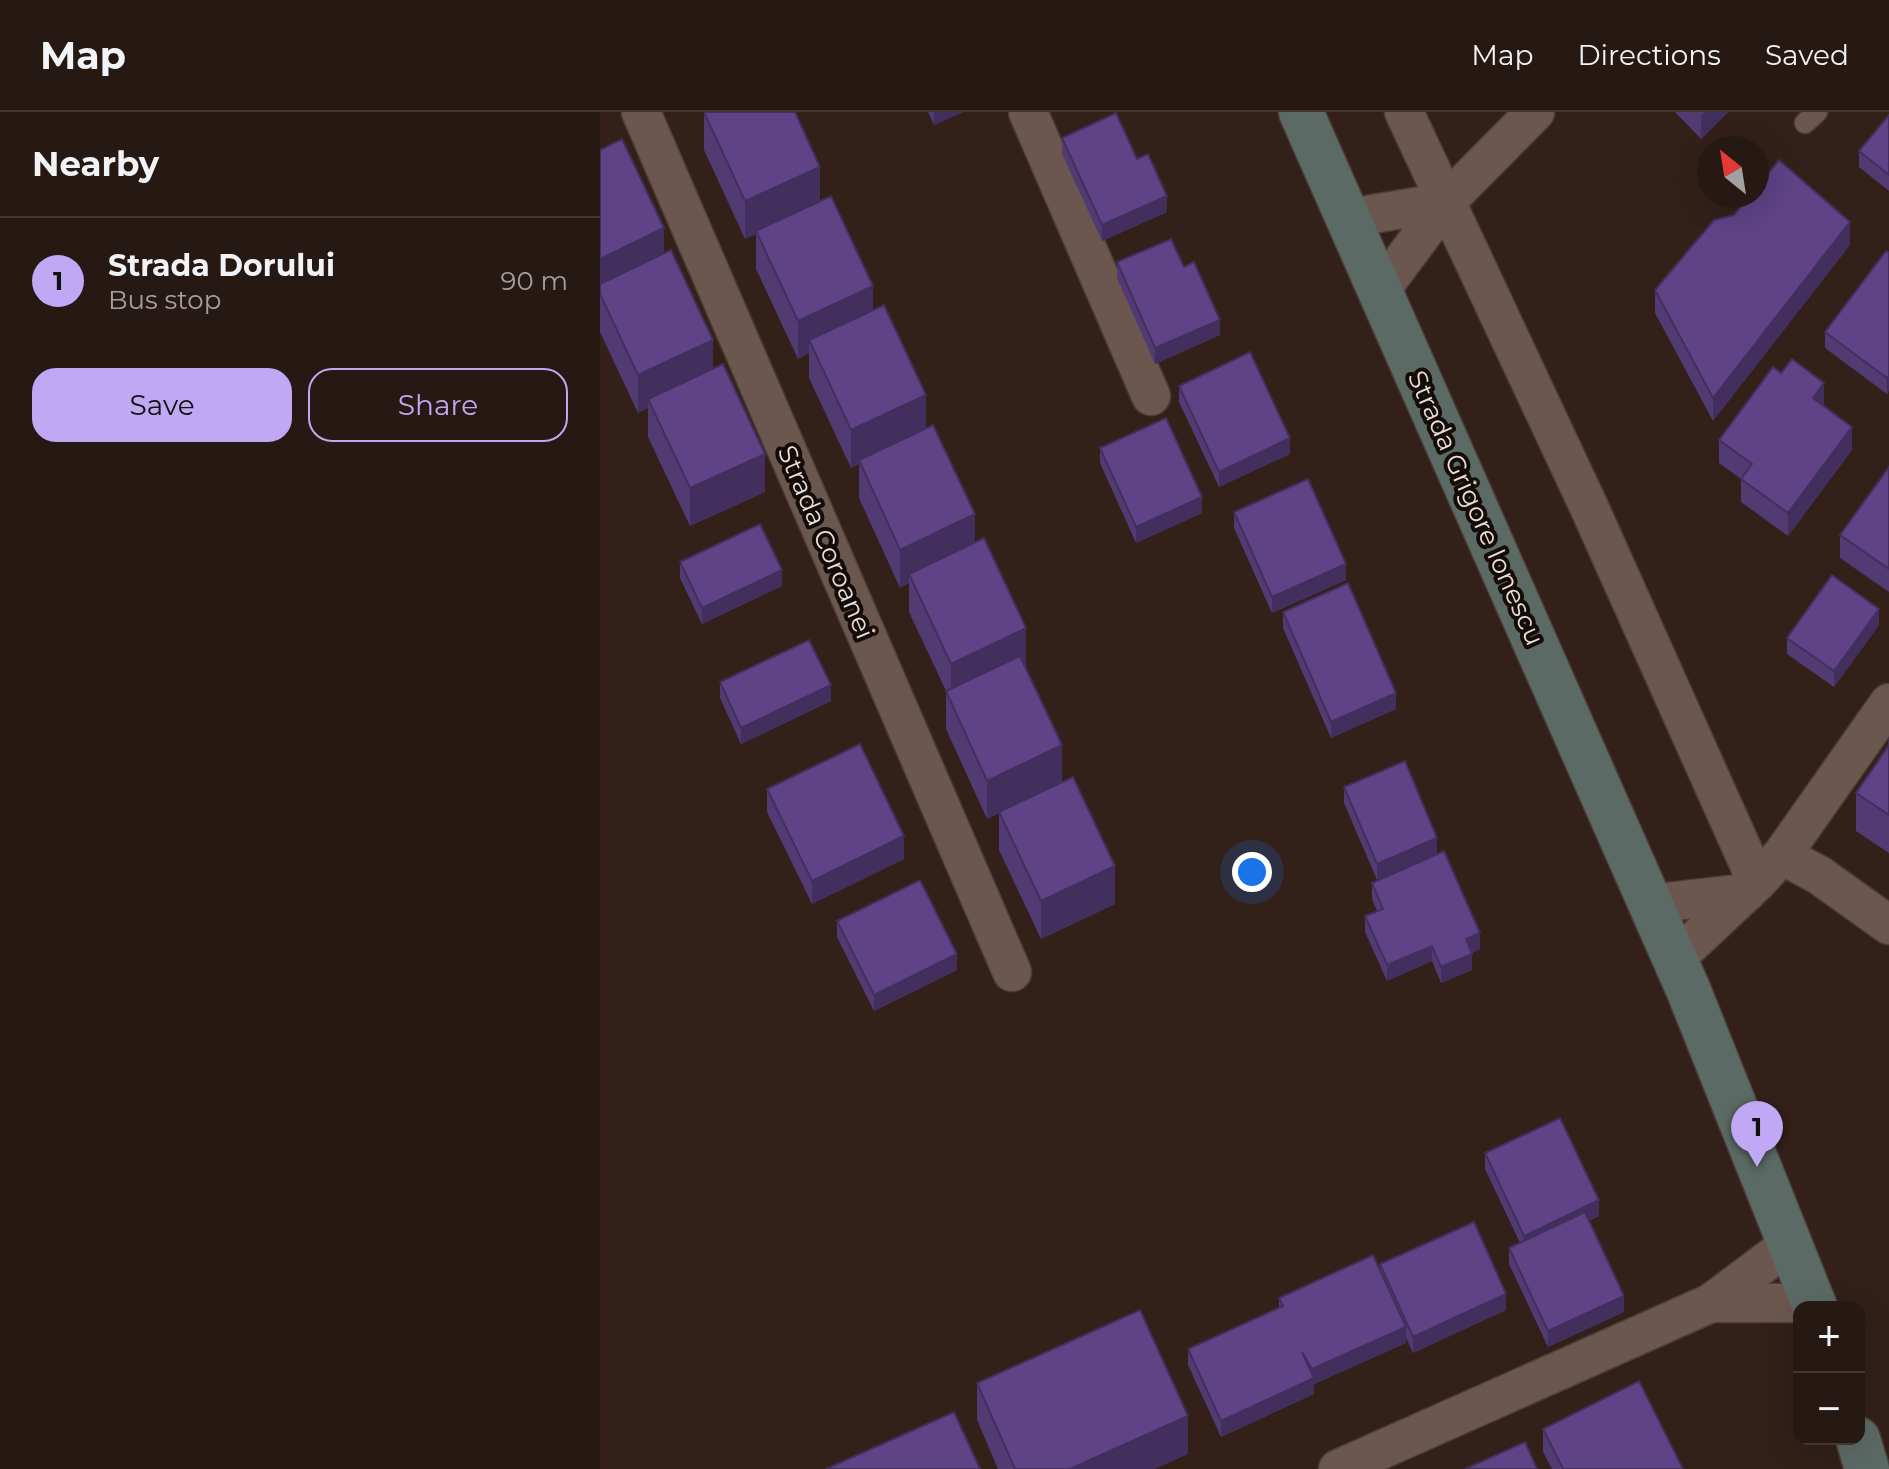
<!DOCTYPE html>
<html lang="en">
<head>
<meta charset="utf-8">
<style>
	:root { --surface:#261813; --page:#322521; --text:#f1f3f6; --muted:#a4a0a0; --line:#423733; --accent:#c0a8f4 }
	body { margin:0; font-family:Montserrat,sans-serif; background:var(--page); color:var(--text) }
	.controls { position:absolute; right:24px; bottom:24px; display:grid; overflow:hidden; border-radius:16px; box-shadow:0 8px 32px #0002 }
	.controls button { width:72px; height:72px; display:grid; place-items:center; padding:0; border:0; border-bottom:2px solid var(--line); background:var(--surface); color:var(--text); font:40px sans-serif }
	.compass { position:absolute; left:1097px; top:24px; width:72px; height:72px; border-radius:50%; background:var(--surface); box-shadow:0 8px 32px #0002; rotate:330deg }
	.you { position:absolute; left:652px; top:760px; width:28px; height:28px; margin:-20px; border:6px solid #fff; border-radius:50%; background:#1a73e8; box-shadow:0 0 0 12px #1a73e833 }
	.badge { display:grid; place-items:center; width:52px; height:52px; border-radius:50%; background:var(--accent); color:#111; font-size:26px; font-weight:700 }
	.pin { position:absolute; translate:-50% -66px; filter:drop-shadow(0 2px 4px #0008) }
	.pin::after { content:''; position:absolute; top:42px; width:28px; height:24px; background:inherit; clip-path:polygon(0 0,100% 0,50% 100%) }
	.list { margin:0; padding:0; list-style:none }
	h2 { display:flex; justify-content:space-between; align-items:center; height:104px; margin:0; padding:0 32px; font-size:34px }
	h2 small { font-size:26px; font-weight:400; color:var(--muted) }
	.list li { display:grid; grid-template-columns:52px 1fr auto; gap:24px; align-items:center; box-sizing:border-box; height:128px; padding:0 32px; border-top:2px solid var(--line) }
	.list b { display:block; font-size:30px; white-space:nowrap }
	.list p { margin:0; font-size:26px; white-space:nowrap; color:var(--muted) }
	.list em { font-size:26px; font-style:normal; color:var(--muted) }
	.actions { display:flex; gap:16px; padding:24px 32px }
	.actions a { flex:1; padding:18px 0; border:2px solid var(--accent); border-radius:24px; text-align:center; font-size:28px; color:var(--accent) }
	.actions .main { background:var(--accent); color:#111 }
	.map { position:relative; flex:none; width:1289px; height:1357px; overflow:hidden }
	header { display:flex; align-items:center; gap:48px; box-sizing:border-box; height:112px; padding:0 40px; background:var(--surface); border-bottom:2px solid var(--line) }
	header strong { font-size:38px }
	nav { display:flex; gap:44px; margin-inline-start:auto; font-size:28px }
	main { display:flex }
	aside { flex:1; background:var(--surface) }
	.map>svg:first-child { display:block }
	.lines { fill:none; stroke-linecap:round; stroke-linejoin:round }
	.lane-casing { stroke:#4b3c37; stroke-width:23 }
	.street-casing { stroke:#4b3c37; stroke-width:41 }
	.secondary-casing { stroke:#4b3c37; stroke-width:47 }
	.lane { stroke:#6c574f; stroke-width:20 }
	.street { stroke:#6c574f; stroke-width:38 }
	.secondary { stroke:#5c6a65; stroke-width:44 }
	.wall { fill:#523a73 }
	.shaded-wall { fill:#422f5e }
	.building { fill:#5f4386; stroke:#422f5e; stroke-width:2 }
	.labels { text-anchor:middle; stroke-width:8; stroke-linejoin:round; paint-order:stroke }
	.street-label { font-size:26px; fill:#ebded9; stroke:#140c09 }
</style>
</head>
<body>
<header>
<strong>Map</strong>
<nav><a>Map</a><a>Directions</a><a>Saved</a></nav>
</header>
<main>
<aside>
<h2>Nearby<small></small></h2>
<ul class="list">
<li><span class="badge">1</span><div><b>Strada Dorului</b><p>Bus stop</p></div><em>90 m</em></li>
</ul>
<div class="actions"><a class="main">Save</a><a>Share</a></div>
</aside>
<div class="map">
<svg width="1289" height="1357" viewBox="0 0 1289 1357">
	<rect width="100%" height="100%" fill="#322019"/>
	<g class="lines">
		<g class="lane-casing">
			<polyline id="lane" points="1205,11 1217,0"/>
		</g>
		<g class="street-casing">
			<g id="street">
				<polyline points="41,0 412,860"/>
				<polyline points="428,0 551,284"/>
				<polyline points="804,0 989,395 1157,770"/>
				<polyline points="748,106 846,90"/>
				<polyline points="780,179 846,90 935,0"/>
				<polyline points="1182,743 1219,763 1289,813"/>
				<polyline points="1050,792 1146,781"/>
				<polyline points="1075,847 1157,770 1182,743 1289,591"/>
				<polyline points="1111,1191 1213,1191"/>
				<polyline points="738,1357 1111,1191 1191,1131"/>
			</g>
		</g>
		<g class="secondary-casing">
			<g id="secondary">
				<polyline points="701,0 1088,877 1215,1195"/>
				<polyline points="1258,1327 1267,1357"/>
			</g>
		</g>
		<use href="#lane" class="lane"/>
		<use href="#street" class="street"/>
		<use href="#secondary" class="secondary"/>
	</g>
	<g class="wall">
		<polygon points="104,0 220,89 273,199 326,316 375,430 426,554 462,670 515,792 441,827 399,738 399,701 387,707 346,617 346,579 309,500 309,471 300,476 259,386 259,352 251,356 209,266 209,241 198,247 156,157 156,122 145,127 104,38"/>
		<polygon points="328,0 363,0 334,13"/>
		<polygon points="1075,0 1128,0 1101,27"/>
		<polygon points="1289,3 1289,79 1259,55 1259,39"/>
		<polygon points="462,26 537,47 567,100 502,129 462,42"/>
		<polygon points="0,38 64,141 165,380 90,414 48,325 48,296 38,301 0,220"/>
		<polygon points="1250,133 1113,309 1055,201 1055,178"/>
		<polygon points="1289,141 1287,282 1225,236 1225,220"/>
		<polygon points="517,150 584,155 620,223 555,252 517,166"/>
		<polygon points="1181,261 1224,294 1252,338 1188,424 1141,390 1141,367 1119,351 1119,328"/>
		<polygon points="579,274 690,342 619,375 579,290"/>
		<polygon points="500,336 602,401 536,431 500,351"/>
		<polygon points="1289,355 1289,480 1240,446 1240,423"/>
		<polygon points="634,400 746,468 672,501 634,416"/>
		<polygon points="80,450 182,474 102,512 80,466"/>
		<polygon points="683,500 796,597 731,626 683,516"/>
		<polygon points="1279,513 1234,575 1187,542 1187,526"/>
		<polygon points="120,570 231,589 141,632 120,586"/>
		<polygon points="1289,624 1289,741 1256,719 1256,681 1288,634"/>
		<polygon points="805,649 777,768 744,691 744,675"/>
		<polygon points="167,677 304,747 212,792 167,700"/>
		<polygon points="772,771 880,837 872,841 872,858 841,871 832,849 787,869 765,820 765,804 777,799 772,787"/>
		<polygon points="237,809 357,858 274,899 237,825"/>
		<polygon points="885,1041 999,1104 989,1109 1024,1200 948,1235 909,1152 909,1136 920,1131 885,1057"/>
		<polygon points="780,1152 906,1198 813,1241 806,1226 806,1231 714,1272 714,1282 621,1325 588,1253 588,1237 679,1196 679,1186 780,1158"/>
		<polygon points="377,1271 588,1342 554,1357 398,1357 377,1308"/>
		<polygon points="943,1317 1083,1357 952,1357 943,1340"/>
	</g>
	<g class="shaded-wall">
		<polygon points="334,0 363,0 334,13"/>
		<polygon points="1105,0 1128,0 1101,27 1101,4"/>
		<polygon points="220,55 220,92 156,119 156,122 145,127 145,89"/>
		<polygon points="567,84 567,100 502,129 502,113"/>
		<polygon points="1250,110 1250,133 1113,309 1113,286"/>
		<polygon points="64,116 64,154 0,182 0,147"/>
		<polygon points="273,174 273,212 209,228 209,241 198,247 198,209"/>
		<polygon points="620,208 620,223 555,252 555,236"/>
		<polygon points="113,228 113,266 48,287 48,296 38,301 38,263"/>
		<polygon points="1289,264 1289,279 1287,282 1287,266"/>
		<polygon points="1224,271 1224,294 1213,286"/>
		<polygon points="326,283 326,321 259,348 259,352 251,356 251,318"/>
		<polygon points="1252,315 1252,338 1188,424 1188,401"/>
		<polygon points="690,326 690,342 619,375 619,360"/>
		<polygon points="165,342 165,380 90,414 90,376"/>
		<polygon points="602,385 602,401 536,431 536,415"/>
		<polygon points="375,402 375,440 309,462 309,471 300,476 300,438"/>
		<polygon points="746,452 746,468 672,501 672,485"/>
		<polygon points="182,458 182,474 102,512 102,496"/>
		<polygon points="1279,497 1279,513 1234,575 1234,559"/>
		<polygon points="426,516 426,554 351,590 351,552"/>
		<polygon points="231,573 231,589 141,632 141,616"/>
		<polygon points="796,581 796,597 731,626 731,610"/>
		<polygon points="462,633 462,671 387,707 387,669"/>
		<polygon points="304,724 304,747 212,792 212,769"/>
		<polygon points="837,726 837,742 777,768 777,752"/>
		<polygon points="515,754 515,792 441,827 441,789"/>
		<polygon points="880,821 880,837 866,843 866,827"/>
		<polygon points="832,834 832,849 787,869 787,853"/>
		<polygon points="357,842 357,858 274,899 274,883"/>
		<polygon points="872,842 872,858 841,871 841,855"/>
		<polygon points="999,1088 999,1104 924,1140 924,1124"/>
		<polygon points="906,1182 906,1198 813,1241 813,1225"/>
		<polygon points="1024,1184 1024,1200 948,1235 948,1219"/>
		<polygon points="806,1215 806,1231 714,1272 714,1282 621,1325 621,1309 712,1267 712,1257"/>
		<polygon points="588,1304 588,1342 554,1357 470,1357"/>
	</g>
	<g class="building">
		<polygon points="104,0 195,0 220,55 145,89"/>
		<polygon points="516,1 537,47 548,42 567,84 502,113 462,26"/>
		<polygon points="1289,3 1289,63 1259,39"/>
		<polygon points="22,27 64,116 0,147 0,38"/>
		<polygon points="1179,48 1250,110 1113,286 1055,178 1114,108 1134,103 1149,84 1157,84 1157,75"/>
		<polygon points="231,84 273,174 198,209 156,119"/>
		<polygon points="571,127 584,155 594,150 620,208 555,236 517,150"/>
		<polygon points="71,138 113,228 38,263 0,182 0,172"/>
		<polygon points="1286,139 1289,141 1289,264 1287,266 1225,220"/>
		<polygon points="284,193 326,283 251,318 209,228"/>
		<polygon points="650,240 690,326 619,360 579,274"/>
		<polygon points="1192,247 1224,271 1213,286 1252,315 1188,401 1141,367 1152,352 1119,328 1173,255 1181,261"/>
		<polygon points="123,252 165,342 90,376 48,287"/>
		<polygon points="566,306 602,385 536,415 500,336"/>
		<polygon points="333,313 375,402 300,438 259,348"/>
		<polygon points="1289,355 1289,457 1240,423"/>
		<polygon points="708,367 746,452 672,485 634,400"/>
		<polygon points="160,412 182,458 102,496 80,450"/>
		<polygon points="384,426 426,516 351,552 309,462"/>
		<polygon points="1232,463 1279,497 1234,559 1187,526"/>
		<polygon points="748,471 796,581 731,610 683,500"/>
		<polygon points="209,528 231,573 141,616 120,570"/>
		<polygon points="420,544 462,633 387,669 346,579"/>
		<polygon points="260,632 304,724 212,769 167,677"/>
		<polygon points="1289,633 1289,703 1256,681"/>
		<polygon points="805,649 837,726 777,752 744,675"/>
		<polygon points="473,665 515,754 441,789 399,700"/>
		<polygon points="844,739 880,821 866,827 872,842 841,855 832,834 787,853 765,804 783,797 772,771"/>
		<polygon points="320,768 357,842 274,883 237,809"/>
		<polygon points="960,1006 999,1088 924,1124 885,1041"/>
		<polygon points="985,1100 1024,1184 948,1219 909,1136"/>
		<polygon points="874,1110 906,1182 813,1225 780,1152"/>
		<polygon points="773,1143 806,1215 712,1257 702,1240 714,1266 621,1309 588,1237 683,1194 679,1186"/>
		<polygon points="540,1198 588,1304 470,1357 415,1357 377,1271"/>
		<polygon points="1039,1269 1083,1357 963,1357 943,1317"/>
		<polygon points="354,1300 380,1357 226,1357"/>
		<polygon points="925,1330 937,1357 865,1357"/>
	</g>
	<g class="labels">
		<g class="street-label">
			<text transform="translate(876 396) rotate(66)" y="9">Strada Grigore Ionescu</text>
			<text transform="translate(226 430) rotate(67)" y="9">Strada Coroanei</text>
		</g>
	</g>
</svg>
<div class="controls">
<button>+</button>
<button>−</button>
</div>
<svg class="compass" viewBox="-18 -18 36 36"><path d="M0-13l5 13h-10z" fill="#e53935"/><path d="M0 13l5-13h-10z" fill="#a4a0a0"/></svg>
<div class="you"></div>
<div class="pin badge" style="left:1157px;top:1055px">1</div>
</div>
</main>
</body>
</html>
